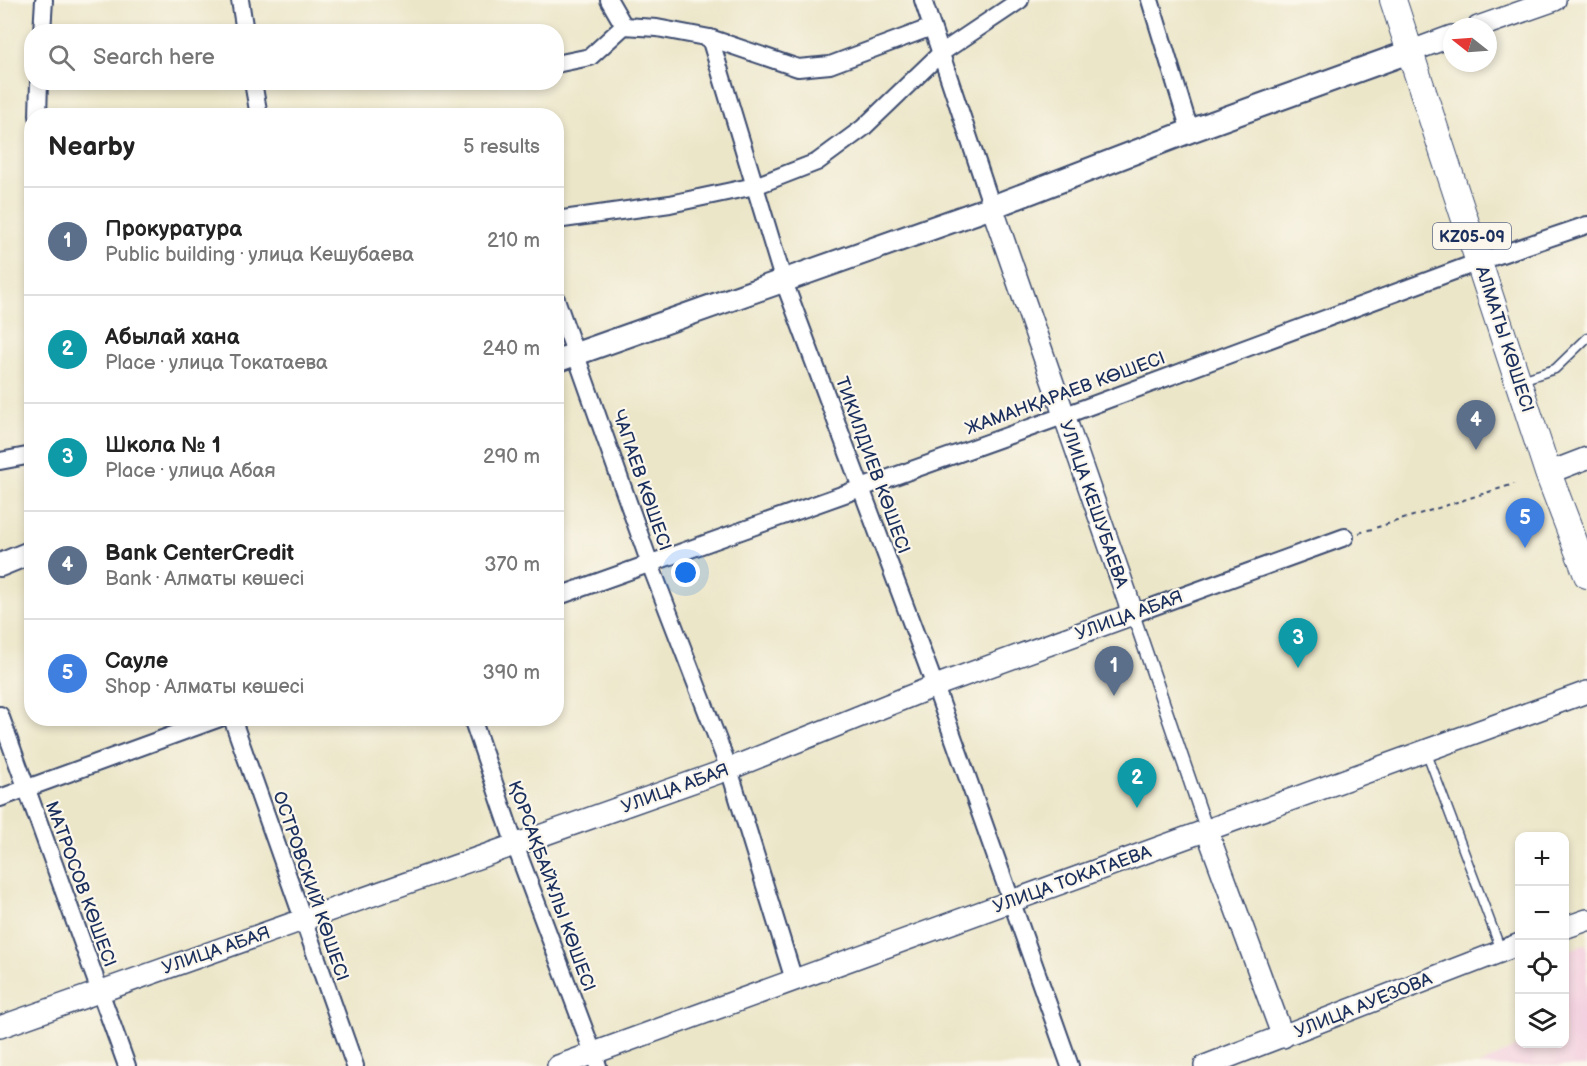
<!DOCTYPE html>
<html lang="en">
<head>
<meta charset="utf-8">
<style>
	:root { --surface:#fff; --page:#f6f6f6; --text:#222; --muted:#767676; --line:#e0e0e0; --accent:#1f6fb2 }
	body { margin:0; font-family:"Balsamiq Sans",sans-serif; background:var(--page); color:var(--text) }
	.controls { position:absolute; right:18px; bottom:18px; display:grid; overflow:hidden; border-radius:12px; box-shadow:0 3px 9px #0003 }
	.controls button { width:54px; height:54px; display:grid; place-items:center; padding:0; border:0; border-bottom:2px solid var(--line); background:var(--surface); color:var(--text); font:30px sans-serif }
	.compass { position:absolute; left:1443px; top:18px; width:54px; height:54px; border-radius:50%; background:var(--surface); box-shadow:0 3px 9px #0003; rotate:287deg }
	.you { position:absolute; left:686px; top:573px; width:21px; height:21px; margin:-15px; border:4px solid #fff; border-radius:50%; background:#1a73e8; box-shadow:0 0 0 9px #1a73e833 }
	.badge { display:grid; place-items:center; width:39px; height:39px; border-radius:50%; background:var(--accent); color:#fff; font-size:20px; font-weight:700 }
	.pin { position:absolute; translate:-50% -50px; filter:drop-shadow(0 2px 3px #0008) }
	.pin::after { content:''; position:absolute; top:32px; width:21px; height:18px; background:inherit; clip-path:polygon(0 0,100% 0,50% 100%) }
	.list { margin:0; padding:0; list-style:none }
	h2 { display:flex; justify-content:space-between; align-items:center; height:78px; margin:0; padding:0 24px; font-size:26px }
	h2 small { font-size:20px; font-weight:400; color:var(--muted) }
	.list li { display:grid; grid-template-columns:39px 1fr auto; gap:18px; align-items:center; box-sizing:border-box; height:108px; padding:0 24px; border-top:2px solid var(--line) }
	.list b { display:block; font-size:22px; white-space:nowrap }
	.list p { margin:0; font-size:20px; white-space:nowrap; color:var(--muted) }
	.list em { font-size:20px; font-style:normal; color:var(--muted) }
	.icon { flex:none; width:33px; height:33px; fill:none; stroke:currentColor; stroke-width:2; stroke-linecap:round; stroke-linejoin:round }
	.map { position:relative; flex:none; width:1587px; height:1066px; overflow:hidden }
	.search { position:absolute; background:var(--surface); box-shadow:0 3px 9px #0003; left:24px; top:24px; width:540px; height:66px; display:flex; align-items:center; gap:15px; box-sizing:border-box; padding:0 21px; border-radius:24px; color:var(--muted); font-size:22px }
	.panel { position:absolute; background:var(--surface); box-shadow:0 3px 9px #0003; left:24px; top:108px; width:540px; height:618px; border-radius:24px }
	.map>svg:first-child { display:block }
	.built { fill:#f3cfdf }
	.lines { fill:none; stroke-linecap:round; stroke-linejoin:round }
	.service-casing { stroke:#3a4a6e; stroke-width:11 }
	.pedestrian-casing { stroke:#3a4a6e; stroke-width:15 }
	.minor-casing { stroke:#3a4a6e; stroke-width:20 }
	.tertiary-casing { stroke:#3a4a6e; stroke-width:24 }
	.secondary-casing { stroke:#3a4a6e; stroke-width:26 }
	.primary-casing { stroke:#3a4a6e; stroke-width:28 }
	.path { stroke:#3a4a6e; stroke-width:2; stroke-dasharray:4.5 4.5; stroke-linecap:butt }
	.service { stroke:#fff; stroke-width:8 }
	.pedestrian { stroke:#fff; stroke-width:12 }
	.minor { stroke:#fff; stroke-width:16 }
	.tertiary { stroke:#fff; stroke-width:21 }
	.secondary { stroke:#fff; stroke-width:22 }
	.primary { stroke:#fff; stroke-width:26 }
	.labels { text-anchor:middle; stroke-width:4.5; stroke-linejoin:round; paint-order:stroke }
	.shield { fill:#fbf7ec; stroke:#5e6b89; stroke-width:1.5 }
	.shield-label { font-size:16px; font-weight:bold; fill:#1b2f5e }
	.street-label { font-size:18px; fill:#1b2f5e; stroke:#fbf7ec }
</style>
</head>
<body>
<div class="map">
<svg width="1587" height="1066" viewBox="0 0 1587 1066">
	<rect width="100%" height="100%" fill="#fbf7ec"/>
	<filter id="ink" filterUnits="userSpaceOnUse"><feTurbulence type="fractalNoise" baseFrequency=".0167" numOctaves="2"/><feDisplacementMap in="SourceGraphic" scale="12" xChannelSelector="R" yChannelSelector="G"/><feConvolveMatrix kernelMatrix="1 2 1 2 8 2 1 2 1" color-interpolation-filters="sRGB"/></filter>
	<filter id="wash" filterUnits="userSpaceOnUse"><feTurbulence type="fractalNoise" baseFrequency=".008" numOctaves="4" result="noise"/><feDisplacementMap in="SourceGraphic" scale="24" xChannelSelector="R" yChannelSelector="G"/><feGaussianBlur stdDeviation="1.35" result="paint"/><feColorMatrix in="noise" values="0 0 0 0 0 0 0 0 0 0 0 0 0 0 0 0 0 1.4 0 .05"/><feComposite in="paint" operator="in"/></filter>
	<g filter="url(#wash)">
		<rect width="100%" height="100%" fill="#ece6c9"/>
		<polygon class="built" points="1587,944 1587,1066 1478,1066 1522,1044 1564,1044 1565,951"/>
	</g>
	<g filter="url(#ink)">
		<g class="lines">
			<g class="service-casing">
				<g id="service">
					<polyline points="1522,380 1555,369 1587,338"/>
					<polyline points="1426,751 1501,950"/>
				</g>
			</g>
			<g class="pedestrian-casing">
				<polyline id="pedestrian" points="1133,614 1207,831"/>
			</g>
			<g class="minor-casing">
				<g id="minor">
					<polyline points="240,0 245,32"/>
					<polyline points="609,0 624,26"/>
					<polyline points="923,0 992,207"/>
					<polyline points="1150,0 1190,131"/>
					<polyline points="42,32 44,0"/>
					<polyline points="710,38 783,279 935,686 1070,1066"/>
					<polyline points="556,64 590,57 624,26 657,28 710,38 798,68 830,65 932,27"/>
					<polyline points="253,82 259,116"/>
					<polyline points="38,116 39,82"/>
					<polyline points="556,220 670,204 755,186 817,162 863,128 941,53 1020,0"/>
					<polyline points="556,299 650,564 729,769 794,980"/>
					<polyline points="0,461 32,455"/>
					<polyline points="556,597 1063,416 1481,261 1587,225"/>
					<polyline points="1133,614 1345,537"/>
					<polyline points="0,715 127,1066"/>
					<polyline points="232,718 355,1066"/>
					<polyline points="472,718 515,845 598,1066"/>
					<polyline points="0,798 220,718"/>
				</g>
			</g>
			<g class="tertiary-casing">
				<g id="tertiary">
					<polyline points="1478,27 1555,0"/>
					<polyline points="1409,52 1452,36"/>
					<polyline points="1548,473 1587,458"/>
					<polyline points="1207,831 1283,1037"/>
					<polyline points="1564,928 1587,920"/>
					<polyline points="0,1027 729,769 935,686 1133,614 992,207"/>
					<polyline points="558,1066 1587,692"/>
					<polyline points="1205,1066 1520,944"/>
				</g>
			</g>
			<g class="secondary-casing">
				<g id="secondary">
					<polyline points="556,361 992,207 1190,131 1409,52"/>
					<polyline points="0,565 32,552"/>
				</g>
			</g>
			<g class="primary-casing">
				<polyline id="primary" points="1393,0 1548,473 1587,575"/>
			</g>
			<polyline class="path" points="1359,533 1514,484"/>
			<use href="#service" class="service"/>
			<use href="#pedestrian" class="pedestrian"/>
			<use href="#minor" class="minor"/>
			<use href="#tertiary" class="tertiary"/>
			<use href="#secondary" class="secondary"/>
			<use href="#primary" class="primary"/>
		</g>
	</g>
	<g class="labels">
		<rect class="shield" x="1433" y="223" width="78" height="26" rx="4.5"/>
		<g class="shield-label">
			<text x="1472" y="242">KZ05-09</text>
		</g>
		<g class="street-label">
			<text transform="translate(1505 339) rotate(72)" y="6">АЛМАТЫ КӨШЕСІ</text>
			<text transform="translate(1065 393) rotate(-20)" y="6">ЖАМАНҚАРАЕВ КӨШЕСІ</text>
			<text transform="translate(873 465) rotate(70)" y="6">ТИКИЛДИЕВ КӨШЕСІ</text>
			<text transform="translate(642 480) rotate(71)" y="6">ЧАПАЕВ КӨШЕСІ</text>
			<text transform="translate(1094 504) rotate(71)" y="6">УЛИЦА КЕШУБАЕВА</text>
			<text transform="translate(1129 615) rotate(-20)" y="6">УЛИЦА АБАЯ</text>
			<text transform="translate(675 788) rotate(-20)" y="6">УЛИЦА АБАЯ</text>
			<text transform="translate(1072 879) rotate(-20)" y="6">УЛИЦА ТОКАТАЕВА</text>
			<text transform="translate(81 884) rotate(70)" y="6">МАТРОСОВ КӨШЕСІ</text>
			<text transform="translate(311 886) rotate(71)" y="6">ОСТРОВСКИЙ КӨШЕСІ</text>
			<text transform="translate(552 886) rotate(70)" y="6">ҚОРСАҚБАЙҰЛЫ КӨШЕСІ</text>
			<text transform="translate(216 950) rotate(-19)" y="6">УЛИЦА АБАЯ</text>
			<text transform="translate(1363 1005) rotate(-22)" y="6">УЛИЦА АУЕЗОВА</text>
		</g>
	</g>
</svg>
<div class="controls">
<button>+</button>
<button>−</button>
<button><svg class="icon" aria-label="locate" viewBox="0 0 24 24"><circle cx="12" cy="12" r="6"/><path d="M12 2v4M12 18v4M2 12h4M18 12h4"/></svg></button>
<button><svg class="icon" aria-label="layers" viewBox="0 0 24 24"><path d="M12 4l9 5-9 5-9-5zM3 14l9 5 9-5"/></svg></button>
</div>
<svg class="compass" viewBox="-18 -18 36 36"><path d="M0-13l5 13h-10z" fill="#e53935"/><path d="M0 13l5-13h-10z" fill="#767676"/></svg>
<div class="you"></div>
<div class="pin badge" style="left:1114px;top:696px;background:#5c6f8a">1</div>
<div class="pin badge" style="left:1137px;top:808px;background:#0f9aa8">2</div>
<div class="pin badge" style="left:1298px;top:668px;background:#0f9aa8">3</div>
<div class="pin badge" style="left:1476px;top:450px;background:#5c6f8a">4</div>
<div class="pin badge" style="left:1525px;top:548px;background:#3f7fe0">5</div>
<div class="search"><svg class="icon" aria-label="search" viewBox="0 0 24 24"><circle cx="10" cy="10" r="6"/><path d="M15 15l6 6"/></svg>Search here</div>
<section class="panel">
<h2>Nearby<small>5 results</small></h2>
<ul class="list">
<li><span class="badge" style="background:#5c6f8a">1</span><div><b>Прокуратура</b><p>Public building · улица Кешубаева</p></div><em>210 m</em></li>
<li><span class="badge" style="background:#0f9aa8">2</span><div><b>Абылай хана</b><p>Place · улица Токатаева</p></div><em>240 m</em></li>
<li><span class="badge" style="background:#0f9aa8">3</span><div><b>Школа № 1</b><p>Place · улица Абая</p></div><em>290 m</em></li>
<li><span class="badge" style="background:#5c6f8a">4</span><div><b>Bank CenterCredit</b><p>Bank · Алматы көшесі</p></div><em>370 m</em></li>
<li><span class="badge" style="background:#3f7fe0">5</span><div><b>Сауле</b><p>Shop · Алматы көшесі</p></div><em>390 m</em></li>
</ul>
</section>
</div>
</body>
</html>
